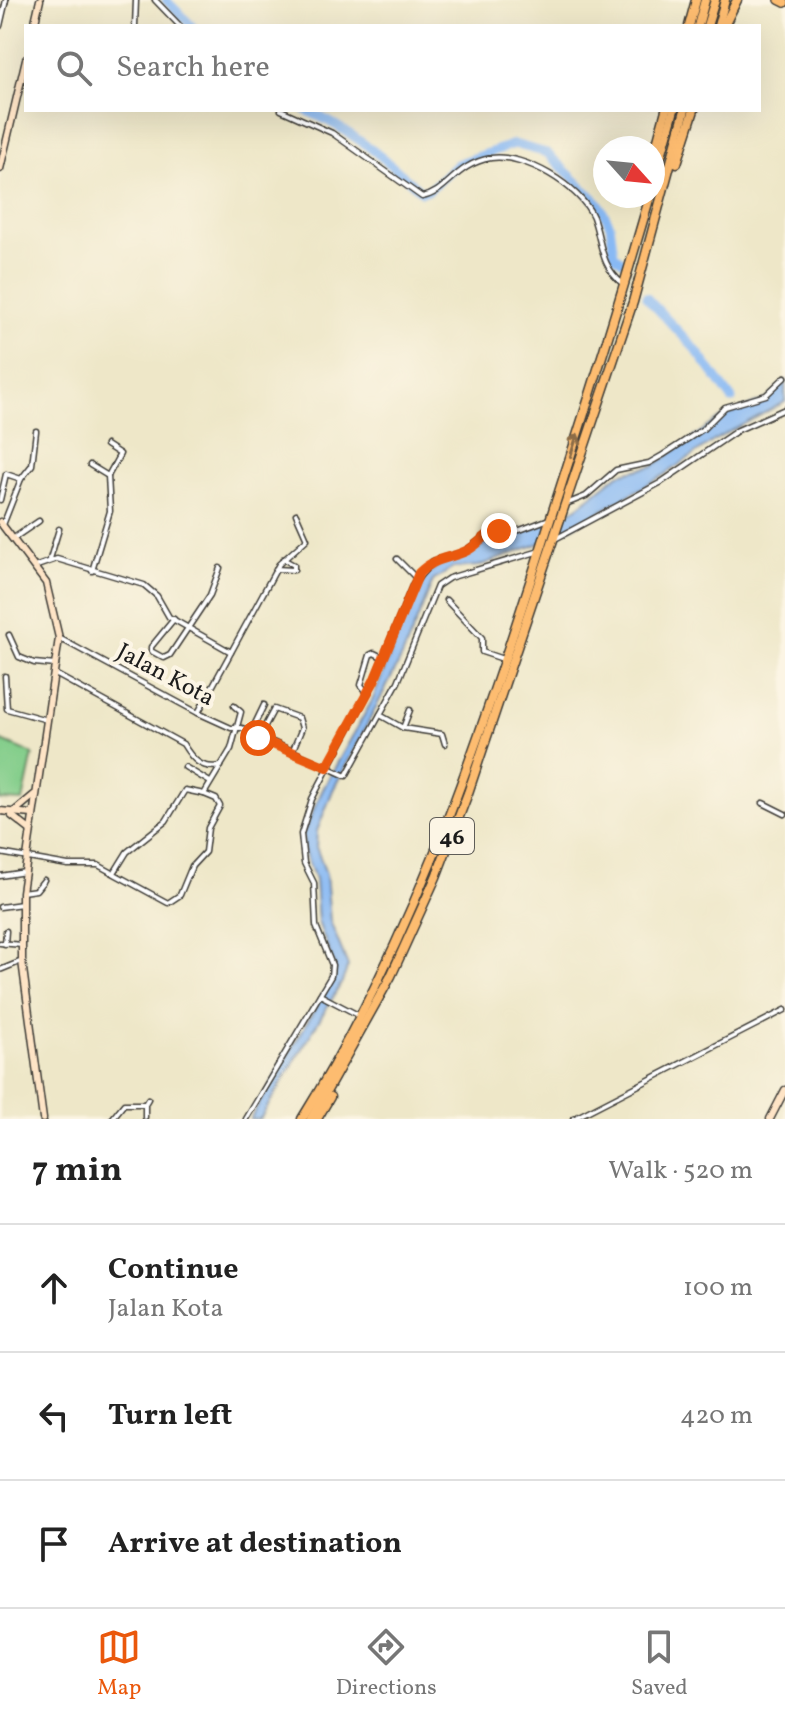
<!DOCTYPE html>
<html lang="en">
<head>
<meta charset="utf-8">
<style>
	:root { --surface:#fff; --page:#f2f2f2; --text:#222; --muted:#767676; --line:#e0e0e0; --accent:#ea580c }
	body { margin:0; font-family:Vollkorn,serif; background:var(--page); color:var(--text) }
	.compass { position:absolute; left:593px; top:136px; width:72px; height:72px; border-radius:50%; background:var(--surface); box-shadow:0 8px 32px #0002; rotate:117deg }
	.stop { position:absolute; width:24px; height:24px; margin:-18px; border:6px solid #ea580c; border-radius:50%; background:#fff }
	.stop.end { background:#ea580c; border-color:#fff; box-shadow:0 2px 8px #0008 }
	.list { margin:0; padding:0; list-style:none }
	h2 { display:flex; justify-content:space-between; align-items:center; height:104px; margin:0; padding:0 32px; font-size:34px }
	h2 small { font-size:26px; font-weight:400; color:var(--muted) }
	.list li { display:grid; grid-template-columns:52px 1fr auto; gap:24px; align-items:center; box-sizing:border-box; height:128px; padding:0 32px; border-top:2px solid var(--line) }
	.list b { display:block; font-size:30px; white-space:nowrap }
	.list p { margin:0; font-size:26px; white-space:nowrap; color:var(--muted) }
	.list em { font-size:26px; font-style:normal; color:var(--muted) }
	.icon { flex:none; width:44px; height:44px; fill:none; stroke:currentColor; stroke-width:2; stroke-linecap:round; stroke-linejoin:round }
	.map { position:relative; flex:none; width:785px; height:1119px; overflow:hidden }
	.search { position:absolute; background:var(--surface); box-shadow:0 8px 32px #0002; left:24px; right:24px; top:24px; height:88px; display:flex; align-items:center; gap:20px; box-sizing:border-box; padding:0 28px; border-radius:0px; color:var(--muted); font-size:30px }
	.sheet { height:488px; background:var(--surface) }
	nav { display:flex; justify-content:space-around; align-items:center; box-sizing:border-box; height:112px; border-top:2px solid var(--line); background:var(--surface); font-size:22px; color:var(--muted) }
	nav a { display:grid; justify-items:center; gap:4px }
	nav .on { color:var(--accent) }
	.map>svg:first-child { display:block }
	.green { fill:#84ce8b; stroke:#507554; stroke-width:2 }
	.water { fill:#88b9f4; stroke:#526a88; stroke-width:2 }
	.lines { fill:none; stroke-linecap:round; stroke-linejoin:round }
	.river { stroke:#88b9f4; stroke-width:9 }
	.street-casing { stroke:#3c3a36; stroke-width:7 }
	.secondary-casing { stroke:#3c3a36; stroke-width:9 }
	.primary-casing { stroke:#3c3a36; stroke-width:10 }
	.highway-casing { stroke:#3c3a36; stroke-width:11 }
	.street { stroke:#fff; stroke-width:4 }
	.secondary { stroke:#fee4c6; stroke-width:6 }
	.primary { stroke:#fdbc70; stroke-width:7 }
	.highway { stroke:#fdbc70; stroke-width:8 }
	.oneway { stroke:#8c6c46 }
	.route { stroke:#ea580c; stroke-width:10 }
	.labels { text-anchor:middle; stroke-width:8; stroke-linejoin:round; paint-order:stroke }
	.shield { fill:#fcf5e5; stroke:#5f5d58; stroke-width:2 }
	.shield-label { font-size:22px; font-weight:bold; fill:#1c1c1c }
	.street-label { font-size:24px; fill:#1c1c1c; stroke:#fcf5e5 }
</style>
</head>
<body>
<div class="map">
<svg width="785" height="1119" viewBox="0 0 785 1119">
	<rect width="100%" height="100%" fill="#fcf5e5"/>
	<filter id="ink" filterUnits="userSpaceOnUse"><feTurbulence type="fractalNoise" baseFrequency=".0125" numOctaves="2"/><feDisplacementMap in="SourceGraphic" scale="16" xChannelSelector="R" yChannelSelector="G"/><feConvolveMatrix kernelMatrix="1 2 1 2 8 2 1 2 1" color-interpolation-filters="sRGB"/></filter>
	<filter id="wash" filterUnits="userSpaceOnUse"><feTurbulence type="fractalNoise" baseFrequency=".006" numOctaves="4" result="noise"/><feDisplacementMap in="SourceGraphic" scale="32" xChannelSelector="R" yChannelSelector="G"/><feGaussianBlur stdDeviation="1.8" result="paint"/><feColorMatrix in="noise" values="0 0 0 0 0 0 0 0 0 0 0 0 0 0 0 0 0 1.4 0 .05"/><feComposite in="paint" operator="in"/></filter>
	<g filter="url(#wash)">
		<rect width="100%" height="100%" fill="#eee7c8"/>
		<polygon class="green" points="0,740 33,754 23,801 0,800"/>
		<polygon class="water" points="785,381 785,402 718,438 664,475 551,539 479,566 453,568 433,581 402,657 333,790 317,831 316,847 326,874 330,921 348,966 342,982 260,1119 250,1119 334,977 335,967 318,922 315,879 304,851 303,834 323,789 373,699 418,582 440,564 477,549 498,534 512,535 536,527 575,509 619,474 653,466 722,417 767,399"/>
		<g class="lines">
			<g class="river">
				<polyline points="166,0 192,26"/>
				<path d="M305,110c46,19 80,49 117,82l7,-2 28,-26 57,-20 33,9 52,50 11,22 4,30 8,6"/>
				<polyline points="646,297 696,350 732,399"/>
			</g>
		</g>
	</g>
	<g filter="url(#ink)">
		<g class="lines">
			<g class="street-casing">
				<g id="street">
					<polyline points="155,0 180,26"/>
					<polyline points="0,26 6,0"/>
					<polyline points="135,26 136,0"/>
					<path d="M281,110l51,23 90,64c25,-4 33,-33 69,-39 33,-5 89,28 102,59 9,25 7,49 30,67"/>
					<polyline points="106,445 120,454 108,476"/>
					<polyline points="90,465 108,476 110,511 92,571"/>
					<polyline points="0,500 6,474 21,479"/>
					<polyline points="566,504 586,496 616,470 649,463 663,455 703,429 725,407 766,395 785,377"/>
					<polyline points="3,525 21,479 32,465 36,431"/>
					<polyline points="14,538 39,521"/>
					<polyline points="555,539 660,483 738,430 785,409"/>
					<polyline points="50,559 59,529"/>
					<polyline points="397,559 416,578"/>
					<polyline points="37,566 57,559 144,585 157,596 169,617 231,652"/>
					<polyline points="276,569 294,570 294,565 283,559"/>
					<polyline points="446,600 482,638 482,652 503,659"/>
					<polyline points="174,619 151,647 151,651 164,658 170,655 210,595 220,568"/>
					<polyline points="9,635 19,657 34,663 56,665"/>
					<polyline points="59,638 198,713 231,728 242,728 346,776 398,682 437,586 449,578 540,551"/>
					<path d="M55,674l128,70c9,15 18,26 38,22"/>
					<polyline points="5,676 7,709 47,720"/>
					<polyline points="367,692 361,685 370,655 374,653 384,658"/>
					<polyline points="198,713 279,564 307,539 296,514"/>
					<polyline points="380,715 403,728 442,734 445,744"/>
					<polyline points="403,728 410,710"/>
					<polyline points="250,734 264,705"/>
					<polyline points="259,737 274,709 299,718 302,728 292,752"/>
					<polyline points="185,767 210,782"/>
					<polyline points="763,803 785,814"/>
					<polyline points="0,853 68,865 98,865 168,903 180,895 192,866 205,852 208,828 220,806 216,799 204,794"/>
					<polyline points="114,873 127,852 166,821 185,790 204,794 231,749 241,712 234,706"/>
					<polyline points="0,876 25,872"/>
					<polyline points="22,892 36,890 44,880"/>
					<polyline points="0,907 22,904"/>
					<polyline points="0,943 22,945"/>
					<polyline points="5,944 6,931"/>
					<polyline points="0,970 22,961"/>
					<polyline points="320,995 360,1016"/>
					<polyline points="145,1117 145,1104"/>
					<polyline points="112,1119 124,1104 145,1104 148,1099"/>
					<polyline points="246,1119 331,976 332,965 316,926 314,883 304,863 301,834 312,799 374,681 413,584 433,561 464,552 488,534 520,530 549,519"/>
					<polyline points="573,1119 785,1010"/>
				</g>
			</g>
			<g class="secondary-casing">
				<g id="secondary">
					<polyline points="34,26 40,0"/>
					<polyline points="0,169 26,59"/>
					<polyline points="0,522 46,583 59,638 22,892 22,961 43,1119"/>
					<polyline points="0,811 32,814"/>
					<polyline points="15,811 34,795"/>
					<polyline points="12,816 30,830"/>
					<polyline points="770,1119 785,1090"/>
				</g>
			</g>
			<g class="primary-casing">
				<polyline id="primary" points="779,0 785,3"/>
			</g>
			<g class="highway-casing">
				<g id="highway">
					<polyline points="689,26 696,0"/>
					<polyline points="698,26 705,0"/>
					<polyline points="707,26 715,0"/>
					<polyline points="718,26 725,0"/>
					<polyline points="724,26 737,0"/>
					<polyline points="653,158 666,110"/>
					<polyline points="677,163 694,110"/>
					<polyline points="653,184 674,110"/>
					<path d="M302,1119c106,-171 168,-351 229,-540 41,-127 82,-254 119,-383"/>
					<polyline points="311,1119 391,976 436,877 468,793 633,302 685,110"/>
					<polyline points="317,1119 330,1097"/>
				</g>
			</g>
			<use href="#street" class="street"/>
			<use href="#secondary" class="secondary"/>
			<use href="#primary" class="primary"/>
			<use href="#highway" class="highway"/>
		</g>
		<defs><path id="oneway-shaft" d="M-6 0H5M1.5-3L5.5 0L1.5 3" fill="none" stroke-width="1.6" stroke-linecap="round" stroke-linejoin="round" transform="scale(2)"/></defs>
		<use class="oneway" href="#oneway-shaft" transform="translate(574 445) rotate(-73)"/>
	</g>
	<g class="lines" filter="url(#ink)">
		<path class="route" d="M258,738l69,29 47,-86 45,-108c14,-15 29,-14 47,-22 13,-6 18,-18 33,-20"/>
	</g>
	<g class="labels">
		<rect class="shield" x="430" y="818" width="44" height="36" rx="6"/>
		<g class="shield-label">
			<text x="452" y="844">46</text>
		</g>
		<g class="street-label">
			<text transform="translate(166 674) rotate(28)" y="8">Jalan Kota</text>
		</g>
	</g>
</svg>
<svg class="compass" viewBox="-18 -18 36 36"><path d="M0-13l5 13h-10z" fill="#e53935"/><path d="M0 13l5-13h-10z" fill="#767676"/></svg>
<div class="stop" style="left:258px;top:738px"></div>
<div class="stop end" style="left:499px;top:531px"></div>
<div class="search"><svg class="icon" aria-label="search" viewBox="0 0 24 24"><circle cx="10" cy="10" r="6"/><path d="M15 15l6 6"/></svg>Search here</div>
</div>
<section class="sheet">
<h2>7 min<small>Walk · 520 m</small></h2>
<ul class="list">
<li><svg class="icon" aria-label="ahead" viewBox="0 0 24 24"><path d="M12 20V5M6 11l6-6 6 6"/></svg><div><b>Continue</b><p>Jalan Kota</p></div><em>100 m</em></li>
<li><svg class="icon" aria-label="left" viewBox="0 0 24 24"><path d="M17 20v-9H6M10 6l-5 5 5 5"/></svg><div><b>Turn left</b></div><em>420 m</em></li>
<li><svg class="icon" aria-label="arrive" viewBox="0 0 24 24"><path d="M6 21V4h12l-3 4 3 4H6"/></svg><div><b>Arrive at destination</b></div></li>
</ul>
</section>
<nav>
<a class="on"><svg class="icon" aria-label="map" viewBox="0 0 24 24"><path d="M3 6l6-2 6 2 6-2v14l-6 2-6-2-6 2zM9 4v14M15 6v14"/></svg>Map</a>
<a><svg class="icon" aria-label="directions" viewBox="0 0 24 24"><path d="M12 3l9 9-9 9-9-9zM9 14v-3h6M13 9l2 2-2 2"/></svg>Directions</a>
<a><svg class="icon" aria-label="saved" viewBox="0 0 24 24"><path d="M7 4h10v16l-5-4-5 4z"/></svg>Saved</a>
</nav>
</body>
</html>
